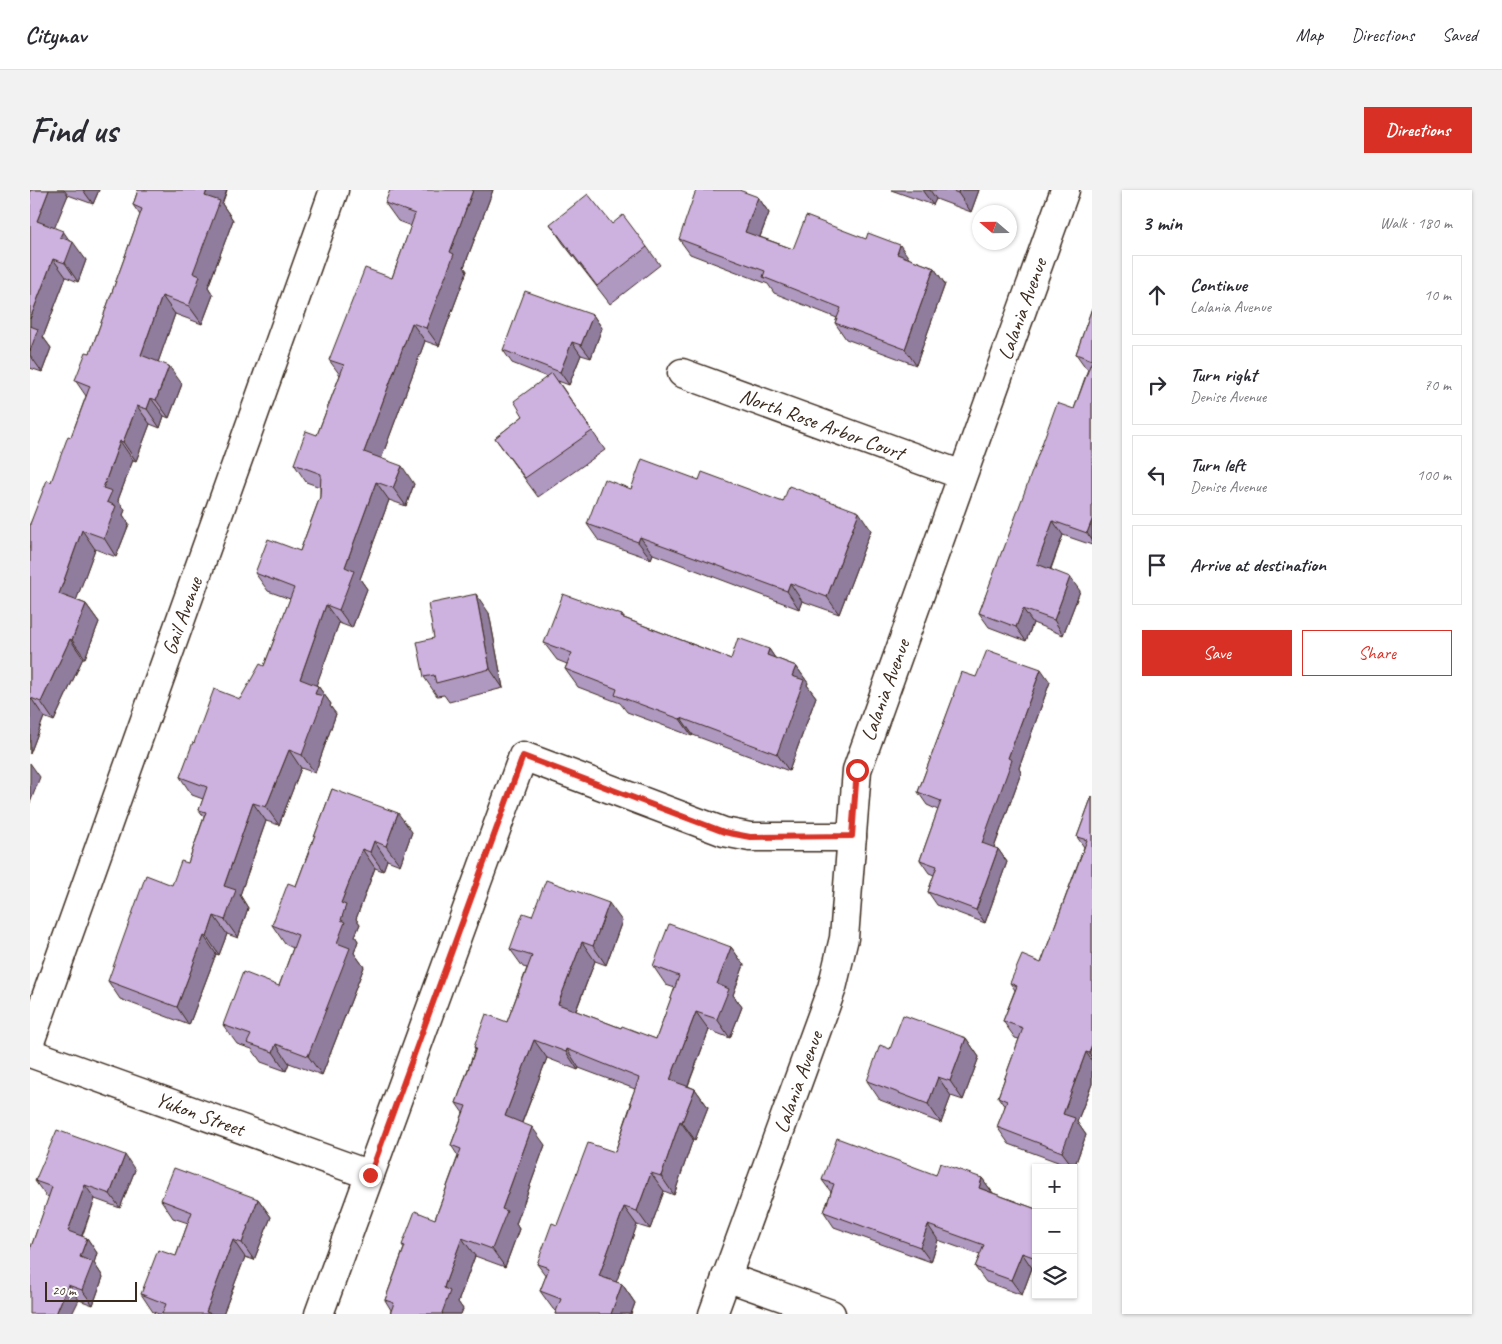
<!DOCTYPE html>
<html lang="en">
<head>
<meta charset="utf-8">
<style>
	:root { --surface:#fff; --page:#f2f2f3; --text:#2b2b33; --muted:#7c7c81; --line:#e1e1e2; --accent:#d93025 }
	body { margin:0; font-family:Caveat,sans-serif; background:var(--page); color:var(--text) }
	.controls { position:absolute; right:15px; bottom:15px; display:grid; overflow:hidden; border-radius:0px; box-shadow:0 1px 4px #0004 }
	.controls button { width:45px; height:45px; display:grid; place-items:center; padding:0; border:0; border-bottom:1px solid var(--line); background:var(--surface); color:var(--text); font:25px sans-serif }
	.compass { position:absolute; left:942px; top:15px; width:45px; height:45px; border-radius:50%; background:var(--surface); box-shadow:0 1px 4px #0004; rotate:290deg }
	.scale { position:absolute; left:15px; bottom:12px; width:92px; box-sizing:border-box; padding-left:5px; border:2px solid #3b2a1e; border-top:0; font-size:14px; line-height:18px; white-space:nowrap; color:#3b2a1e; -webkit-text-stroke:4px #fff; paint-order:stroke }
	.stop { position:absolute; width:15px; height:15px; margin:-11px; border:4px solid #d93025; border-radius:50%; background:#fff }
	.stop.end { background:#d93025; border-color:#fff; box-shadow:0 1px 5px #0008 }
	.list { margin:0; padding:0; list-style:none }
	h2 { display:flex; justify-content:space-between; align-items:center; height:65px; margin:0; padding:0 20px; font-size:21px }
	h2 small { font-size:16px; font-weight:400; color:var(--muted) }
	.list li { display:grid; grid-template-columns:32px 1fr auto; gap:15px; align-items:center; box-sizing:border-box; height:80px; margin:0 10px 10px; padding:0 10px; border:1px solid var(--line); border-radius:0px }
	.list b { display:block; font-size:19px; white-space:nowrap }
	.list p { margin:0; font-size:16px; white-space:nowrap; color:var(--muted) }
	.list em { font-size:16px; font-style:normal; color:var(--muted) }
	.actions { display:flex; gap:10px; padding:15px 20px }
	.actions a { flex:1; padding:11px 0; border:1px solid var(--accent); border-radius:0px; text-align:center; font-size:18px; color:var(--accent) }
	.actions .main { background:var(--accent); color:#fff }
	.icon { flex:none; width:28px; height:28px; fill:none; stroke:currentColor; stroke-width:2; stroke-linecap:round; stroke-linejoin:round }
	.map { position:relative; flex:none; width:1062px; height:1124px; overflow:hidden; border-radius:0px }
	header { display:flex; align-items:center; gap:30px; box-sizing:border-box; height:70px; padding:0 25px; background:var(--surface); border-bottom:1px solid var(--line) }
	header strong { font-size:24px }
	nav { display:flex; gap:28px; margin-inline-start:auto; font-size:18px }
	.intro { display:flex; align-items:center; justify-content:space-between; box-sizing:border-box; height:120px; padding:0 30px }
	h1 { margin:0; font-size:35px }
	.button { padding:12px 22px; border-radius:0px; background:var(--accent); color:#fff; font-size:18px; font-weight:700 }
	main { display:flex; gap:30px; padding:0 30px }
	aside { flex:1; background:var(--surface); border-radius:0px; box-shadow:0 1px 4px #0004 }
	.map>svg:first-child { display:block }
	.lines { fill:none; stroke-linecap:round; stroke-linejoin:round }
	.minor-casing { stroke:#3b2a1e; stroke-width:31 }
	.minor { stroke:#fff; stroke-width:28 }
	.wall { fill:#b099c1; stroke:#3b2a1e }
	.shaded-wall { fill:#907d9d; stroke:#3b2a1e }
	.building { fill:#cdb2e0; stroke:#3b2a1e }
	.route { stroke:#d93025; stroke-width:6 }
	.labels { text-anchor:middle; stroke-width:4; stroke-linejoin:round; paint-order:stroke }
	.street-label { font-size:21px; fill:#3b2a1e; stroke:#fff }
</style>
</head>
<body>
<header>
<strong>Citynav</strong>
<nav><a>Map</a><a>Directions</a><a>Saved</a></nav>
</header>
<div class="intro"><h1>Find us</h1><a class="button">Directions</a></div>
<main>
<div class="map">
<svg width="1062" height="1124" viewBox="0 0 1062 1124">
	<rect width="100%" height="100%" fill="#fff"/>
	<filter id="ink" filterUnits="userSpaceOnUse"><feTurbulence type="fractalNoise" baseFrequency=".02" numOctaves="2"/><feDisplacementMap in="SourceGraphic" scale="10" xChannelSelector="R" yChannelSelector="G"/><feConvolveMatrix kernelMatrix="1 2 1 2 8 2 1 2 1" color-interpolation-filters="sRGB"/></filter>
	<g filter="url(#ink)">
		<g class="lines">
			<g class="minor-casing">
				<g id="minor">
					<polyline points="652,183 932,285"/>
					<polyline points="0,852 304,0"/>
					<polyline points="0,863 340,985"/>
					<polyline points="696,1087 801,1124"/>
					<polyline points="289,1124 493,566 694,642 720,647 822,647"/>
					<polyline points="683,1124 802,798 814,748 827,580 1035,0"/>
				</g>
			</g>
			<use href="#minor" class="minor"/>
		</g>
		<g class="wall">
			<polygon points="0,0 69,0 63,14 38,5 24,37 39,50 56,70 48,92 36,87 13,147 21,158 12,182 0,178"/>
			<polygon points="108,0 197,0 192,14 203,30 178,97 183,105 172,134 145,124 128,172 152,194 139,228 134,226 130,238 120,234 106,271 103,270 88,310 95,320 93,325 99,334 86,367 65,359 46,410 56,414 69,432 55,468 53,468 24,531 14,527 0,564 0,334 21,292 41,247 56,206 45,190 60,163 110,25 103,15"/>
			<polygon points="463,0 434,77 437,81 409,156 395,151 351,269 384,294 376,316 359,310 330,389 337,399 322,438 309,433 286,495 288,496 301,514 300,516 306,524 285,583 271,578 249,635 236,631 210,705 218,718 208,748 197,744 189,765 186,764 159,835 90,809 78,791 158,673 174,627 169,620 173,609 162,605 150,587 164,553 210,509 234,476 260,409 238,401 225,383 270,361 290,307 290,297 276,292 264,274 287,245 310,185 299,170 362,88 381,36 368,31 355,13"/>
			<polygon points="861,0 949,0 941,22 906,9 903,15"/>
			<polygon points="728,7 739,23 730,47 763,59 880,69 904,78 915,94 886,175 816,149 805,133 807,128 744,103 738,94 660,64 649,49"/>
			<polygon points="520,34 582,34 617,57 630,75 580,114 533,53"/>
			<polygon points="1062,118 1062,355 1033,345 1021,379 1050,401 1033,445 1003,433 996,451 959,437 949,423 973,361 1044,219 1058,179 1056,178 1046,164"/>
			<polygon points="563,125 572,138 561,168 551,165 539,195 528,191 575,260 508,307 465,248 493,226 517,187 482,173 473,160"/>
			<polygon points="669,290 753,312 841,340 809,424 772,411 769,419 623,364 621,369 569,351 557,334 601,299"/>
			<polygon points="459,423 473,498 419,512 414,505 407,506 394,487 404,448"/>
			<polygon points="592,425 594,428 701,469 739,459 745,468 766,476 778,493 777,495 786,507 759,581 663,545 662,546 597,522 590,513 548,497 535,479 537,474 527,470 514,453"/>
			<polygon points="946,487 1020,492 989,578 991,583 964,658 968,659 977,672 955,733 907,715 898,702 904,685 899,683 890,670 908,620 897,615 888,602 924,506 923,505"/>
			<polygon points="302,599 382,642 370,675 357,670 353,681 345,678 326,729 330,734 325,746 328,751 324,763 334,777 292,885 259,873 256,881 231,872 222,859 207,854 193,835 249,796 263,758 255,754 242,735 266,696"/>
			<polygon points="1062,606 1062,894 1047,932 1056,945 1044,978 979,954 967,937 975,917 968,907 989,849 985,848 973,831 985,800 980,793 1011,773 1054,657 1047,647"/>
			<polygon points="502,726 592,731 576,775 565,771 546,821 591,838 626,849 645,798 636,795 623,776 701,757 714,775 703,805 712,817 700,848 679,840 658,896 665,899 678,917 665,950 663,949 644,1005 634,1001 620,1039 607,1035 586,1092 592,1094 605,1113 601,1124 525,1124 526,1121 523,1119 510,1101 516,1086 507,1074 527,1035 585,962 601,914 600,912 605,899 549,878 548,880 517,868 492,933 515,955 486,1034 489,1039 475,1077 445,1066 428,1112 433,1119 431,1124 360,1124 361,1120 355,1110 374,1058 372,1055 405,1029 428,966 421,955 433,923 426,913 445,859 444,857 477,832 497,778 493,777 480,759"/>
			<polygon points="936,848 949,867 933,910 921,906 911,933 850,910 837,891 860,859"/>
			<polygon points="105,980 90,1018 65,1009 52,1047 57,1048 67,1063 64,1073 73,1087 63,1115 49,1110 1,1057 19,1007 15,1005 5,991"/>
			<polygon points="906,985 952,988 963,1003 1006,1019 1006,1079 1002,1078 992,1105 956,1092 945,1077 950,1065 908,1050 901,1072 804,1037 794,1022 801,1002 792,990"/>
			<polygon points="228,1009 241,1027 224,1070 215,1067 193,1124 129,1124 123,1122 111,1104 146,1066 158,1033 143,1028 131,1010"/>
		</g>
		<g class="shaded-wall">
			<polygon points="19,0 34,0 38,5 20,49 7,31"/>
			<polygon points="53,0 69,0 63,14"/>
			<polygon points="177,0 197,0 192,14 203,30 178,97 183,105 172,134 159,116 163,83 175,6"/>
			<polygon points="443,0 463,0 434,77 437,81 409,156 396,138 420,62"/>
			<polygon points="892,0 900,0 906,9 903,15"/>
			<polygon points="929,0 949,0 941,22 928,3"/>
			<polygon points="728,7 739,23 726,57 715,42"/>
			<polygon points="33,41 42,54 43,52 56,70 48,92 35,73 30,47"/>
			<polygon points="870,55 881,71 867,64"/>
			<polygon points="23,69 36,87 13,147 21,158 12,182 0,165 0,129"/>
			<polygon points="904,78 915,94 886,175 875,159"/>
			<polygon points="132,106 145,124 124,184 111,165"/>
			<polygon points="563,125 572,138 561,168 551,155"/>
			<polygon points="382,133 395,151 347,280 334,262"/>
			<polygon points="542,152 551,165 539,195 530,182"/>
			<polygon points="139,176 152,194 139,228 126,210"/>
			<polygon points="121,208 134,226 130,238 117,219"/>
			<polygon points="107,216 120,234 106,271 93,252"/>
			<polygon points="90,251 103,270 88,310 95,320 93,325 99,334 86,367 74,348 73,298"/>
			<polygon points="372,276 384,294 376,316 363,298"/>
			<polygon points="346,292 359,310 330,389 337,399 322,438 309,420 315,377"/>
			<polygon points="829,322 841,340 809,424 797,407"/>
			<polygon points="1062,330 1062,350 1057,343"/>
			<polygon points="1023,331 1033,345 1017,388 1007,374"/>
			<polygon points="52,340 65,359 42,422 29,404"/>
			<polygon points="610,347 623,364 621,369 608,352"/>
			<polygon points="1040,387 1050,401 1033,445 1024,430"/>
			<polygon points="760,393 772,411 769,419 757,401"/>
			<polygon points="446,404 459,423 473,498 460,479"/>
			<polygon points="56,414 69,432 55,468 42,450"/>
			<polygon points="296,415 309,433 282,507 270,489"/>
			<polygon points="993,419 1003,433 996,451 986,437"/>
			<polygon points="40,449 53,468 24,531 11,512"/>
			<polygon points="739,459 751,477 737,465"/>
			<polygon points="766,476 778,493 777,495 786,507 759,581 747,564 762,486"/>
			<polygon points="1011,479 1020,492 989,578 991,583 961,666 952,653 978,568"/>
			<polygon points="288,496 301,514 300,516 306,524 285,583 272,565 285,504"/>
			<polygon points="1,508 14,527 0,564 0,511"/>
			<polygon points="651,528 663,545 662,546 650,529"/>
			<polygon points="259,560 271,578 249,635 236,617"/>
			<polygon points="0,573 10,587 0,613"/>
			<polygon points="223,613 236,631 210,705 218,718 208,748 195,730 194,696"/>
			<polygon points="368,623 382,642 370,675 356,656"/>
			<polygon points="344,651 357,670 353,681 340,662"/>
			<polygon points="332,659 345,678 326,729 330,734 325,746 328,751 324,763 334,777 292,885 278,866 307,753 311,713"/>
			<polygon points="968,659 977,672 955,733 946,720"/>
			<polygon points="579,713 592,731 576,775 563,756"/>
			<polygon points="184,726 197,744 189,765 177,747"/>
			<polygon points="174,746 186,764 159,835 147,817"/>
			<polygon points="552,752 565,771 541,833 528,814"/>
			<polygon points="701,757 714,775 703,805 712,817 700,848 687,829 687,794"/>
			<polygon points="666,822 679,840 653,908 640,890"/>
			<polygon points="936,848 949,867 933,910 920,891"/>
			<polygon points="504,850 517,868 487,945 475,926"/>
			<polygon points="246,854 259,873 256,881 243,862"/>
			<polygon points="1062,854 1062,868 1059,863"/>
			<polygon points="537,859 549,878 548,880 536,862"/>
			<polygon points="1056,862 1062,871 1062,894 1047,932 1056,945 1044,978 1032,962 1033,924"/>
			<polygon points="908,887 921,906 911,933 898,914"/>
			<polygon points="665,899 678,917 665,950 652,932"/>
			<polygon points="650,931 663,949 644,1005 631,986"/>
			<polygon points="502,937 515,955 486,1034 489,1039 475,1077 462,1059 472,1019"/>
			<polygon points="95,965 105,980 90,1018 80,1004"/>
			<polygon points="621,983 634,1001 620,1039 607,1021"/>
			<polygon points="952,988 963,1003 949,998"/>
			<polygon points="55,995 65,1009 48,1056 38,1041"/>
			<polygon points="228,1009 241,1027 224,1070 212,1053"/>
			<polygon points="594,1017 607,1035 582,1104 569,1086"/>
			<polygon points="898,1035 908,1050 901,1072 890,1057"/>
			<polygon points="57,1048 67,1063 64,1073 73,1087 63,1115 52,1100 50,1067"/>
			<polygon points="432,1048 445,1066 428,1112 433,1119 431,1124 412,1124 414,1098 415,1094"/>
			<polygon points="203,1050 215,1067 193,1124 177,1124 176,1122"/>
			<polygon points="992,1063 1002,1078 992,1105 981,1090"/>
			<polygon points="592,1094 605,1113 601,1124 581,1124"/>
			<polygon points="38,1095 49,1110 42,1124 26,1124"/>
		</g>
		<g class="building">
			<polygon points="0,0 19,0 7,31 33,41 30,47 43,52 35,73 23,69 0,129"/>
			<polygon points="108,0 177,0 175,6 190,11 163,83 170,86 159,116 132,106 111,165 139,176 126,210 121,208 117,219 107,216 93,252 90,251 73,298 82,301 77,312 86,316 74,348 52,340 29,404 56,414 42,450 40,449 11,512 1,508 0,511 0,334 17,290 21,292 38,246 41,247 60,196 45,190 56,162 60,163 112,19 103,15"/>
			<polygon points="360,0 443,0 420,62 424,64 396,138 382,133 334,262 372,276 363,298 346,292 315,377 324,381 309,420 296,415 270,489 288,496 285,504 294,506 272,565 259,560 236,617 223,613 194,696 206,700 195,730 184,726 177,747 174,746 147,817 78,791 116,685 142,695 151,671 158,673 176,622 169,620 177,597 150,587 163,552 164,553 184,499 210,509 230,474 234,476 264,398 225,383 238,349 270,361 290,307 291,284 264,274 276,241 287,245 314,175 299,170 335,78 362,88 385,24 355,13"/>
			<polygon points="666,0 709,0 728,7 715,42 763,59 776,26 836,49 838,43 870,55 867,64 904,78 875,159 805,133 811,118 733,87 735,81 649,49"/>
			<polygon points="920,0 929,0 928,3"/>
			<polygon points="558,4 582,34 593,25 617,57 567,96 520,34"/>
			<polygon points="495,101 563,125 551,155 542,152 530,182 473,160"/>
			<polygon points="1062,118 1062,330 1057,343 1023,331 1007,374 1040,387 1024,430 993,419 986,437 949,423 972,361 973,361 1027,213 1044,219 1062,170 1046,164"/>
			<polygon points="0,136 8,139 0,161"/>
			<polygon points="522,183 562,241 495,288 465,248 493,226 484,211"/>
			<polygon points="612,269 669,290 672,282 753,312 759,296 829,322 797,407 760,393 757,401 610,347 608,352 557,334 574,289 601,299"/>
			<polygon points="446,404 460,479 406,493 404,485 394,487 387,452 404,448 398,414"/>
			<polygon points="533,404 592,425 591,427 701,469 708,448 739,459 737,465 766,476 762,486 774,490 747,564 651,528 650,529 585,505 587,499 535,479 542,463 514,453"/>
			<polygon points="957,460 1011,479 978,568 982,570 952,653 968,659 946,720 898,702 907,676 890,670 911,611 888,602 924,505 923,505 931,482 946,487"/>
			<polygon points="302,599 368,623 356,656 344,651 340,662 332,659 311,713 316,715 311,730 315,732 307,753 320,758 278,866 246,854 243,862 217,853 221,845 193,835 213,782 249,796 268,745 242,735 258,693 266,696"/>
			<polygon points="1062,606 1062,854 1059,863 1056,862 1033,924 1045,928 1032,962 967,937 977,911 968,907 993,838 973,831 987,796 980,793 992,765 1011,773 1057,650 1047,647"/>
			<polygon points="516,690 579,713 563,756 552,752 528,814 591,838 592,836 626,849 649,786 623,776 639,734 701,757 687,794 699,799 687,829 666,822 640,890 665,899 652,932 650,931 631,986 621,983 607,1021 594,1017 569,1086 592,1094 581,1124 525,1124 531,1109 510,1101 519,1078 507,1074 522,1033 527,1035 558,953 585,962 602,913 600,912 609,888 537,859 536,862 504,850 475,926 502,937 472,1019 477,1021 462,1059 432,1048 415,1094 414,1098 420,1101 412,1123 413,1124 360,1124 364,1113 355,1110 375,1056 372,1055 385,1021 405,1029 431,959 421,955 436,916 426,913 446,858 444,857 456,824 477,832 502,766 480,759 493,723 502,726"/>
			<polygon points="873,825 936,848 920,891 908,887 898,914 837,891 850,855 860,859"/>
			<polygon points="27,940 95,965 80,1004 55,995 38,1041 57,1048 50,1067 63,1072 52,1100 38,1095 26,1124 0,1124 0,1056 1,1057 22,997 5,991"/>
			<polygon points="807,948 906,985 910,973 952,988 949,998 1006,1019 1006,1068 992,1063 981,1090 945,1077 954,1055 898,1035 890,1057 794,1022 804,994 792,990"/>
			<polygon points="144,978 228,1009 212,1053 203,1050 176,1122 182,1124 132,1124 136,1114 111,1104 128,1060 146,1066 162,1022 131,1010"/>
		</g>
	</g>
	<g class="lines" filter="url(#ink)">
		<polyline class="route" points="340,985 493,566 694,642 720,647 822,646 827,580"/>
	</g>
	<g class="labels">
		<g class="street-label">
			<text transform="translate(992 119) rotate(-70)" y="7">Lalania Avenue</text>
			<text transform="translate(792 234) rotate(20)" y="7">North Rose Arbor Court</text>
			<text transform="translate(152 426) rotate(-70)" y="7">Gail Avenue</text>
			<text transform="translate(855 500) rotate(-70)" y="7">Lalania Avenue</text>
			<text transform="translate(768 892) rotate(-70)" y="7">Lalania Avenue</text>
			<text transform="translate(170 924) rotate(20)" y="7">Yukon Street</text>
		</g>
	</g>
</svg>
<div class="controls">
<button>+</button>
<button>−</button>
<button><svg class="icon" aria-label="layers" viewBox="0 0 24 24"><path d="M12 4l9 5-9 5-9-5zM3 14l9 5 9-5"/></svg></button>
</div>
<svg class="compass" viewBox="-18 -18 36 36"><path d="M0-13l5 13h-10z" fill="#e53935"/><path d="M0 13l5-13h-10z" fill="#7c7c81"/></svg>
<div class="scale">20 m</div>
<div class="stop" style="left:827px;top:580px"></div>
<div class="stop end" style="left:340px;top:985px"></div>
</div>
<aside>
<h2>3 min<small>Walk · 180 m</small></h2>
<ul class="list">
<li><svg class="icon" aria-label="ahead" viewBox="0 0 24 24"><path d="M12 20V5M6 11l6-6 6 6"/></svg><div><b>Continue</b><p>Lalania Avenue</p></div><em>10 m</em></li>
<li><svg class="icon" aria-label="right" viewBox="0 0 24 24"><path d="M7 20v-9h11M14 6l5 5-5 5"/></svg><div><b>Turn right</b><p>Denise Avenue</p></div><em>70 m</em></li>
<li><svg class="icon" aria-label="left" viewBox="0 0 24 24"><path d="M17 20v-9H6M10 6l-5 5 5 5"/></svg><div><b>Turn left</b><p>Denise Avenue</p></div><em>100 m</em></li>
<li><svg class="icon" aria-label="arrive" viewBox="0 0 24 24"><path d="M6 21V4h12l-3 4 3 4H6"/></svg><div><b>Arrive at destination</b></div></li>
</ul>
<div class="actions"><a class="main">Save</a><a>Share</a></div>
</aside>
</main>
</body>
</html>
